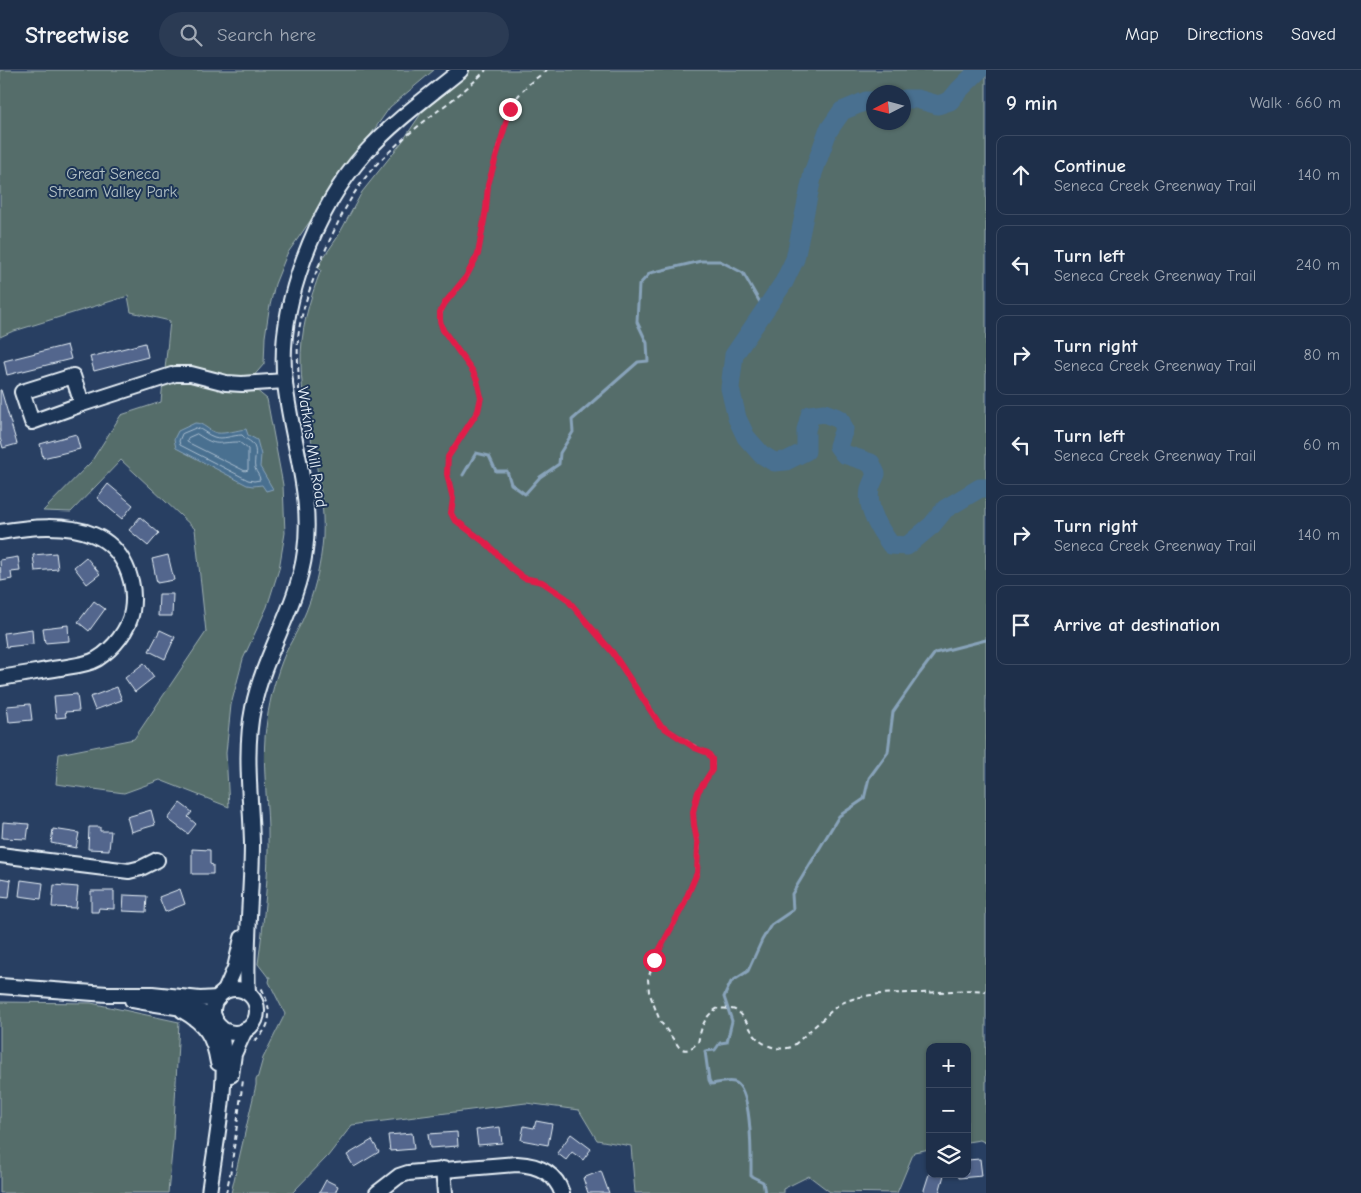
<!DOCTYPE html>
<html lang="en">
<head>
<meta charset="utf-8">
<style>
	:root { --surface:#1e2f4a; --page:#2b3b54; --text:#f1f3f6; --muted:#a1a9b5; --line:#3c4a62 }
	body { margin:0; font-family:"Comic Neue",sans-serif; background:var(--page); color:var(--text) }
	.controls { position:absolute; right:15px; bottom:15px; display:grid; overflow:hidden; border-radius:10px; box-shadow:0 1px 4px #0004 }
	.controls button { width:45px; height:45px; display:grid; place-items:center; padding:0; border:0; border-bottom:1px solid var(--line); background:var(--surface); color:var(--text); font:25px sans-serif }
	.compass { position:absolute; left:866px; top:15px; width:45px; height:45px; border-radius:50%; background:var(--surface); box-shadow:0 1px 4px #0004; rotate:264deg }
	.stop { position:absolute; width:15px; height:15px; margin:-11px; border:4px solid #e11d48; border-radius:50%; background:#fff }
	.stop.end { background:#e11d48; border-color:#fff; box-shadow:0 1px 5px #0008 }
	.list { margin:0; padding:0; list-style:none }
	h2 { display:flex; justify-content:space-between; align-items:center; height:65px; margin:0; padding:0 20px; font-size:21px }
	h2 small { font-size:16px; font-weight:400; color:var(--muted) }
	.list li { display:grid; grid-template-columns:32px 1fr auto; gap:15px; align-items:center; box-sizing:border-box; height:80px; margin:0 10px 10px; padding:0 10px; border:1px solid var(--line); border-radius:10px }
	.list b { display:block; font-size:19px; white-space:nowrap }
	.list p { margin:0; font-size:16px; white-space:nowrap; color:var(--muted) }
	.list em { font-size:16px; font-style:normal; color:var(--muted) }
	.icon { flex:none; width:28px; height:28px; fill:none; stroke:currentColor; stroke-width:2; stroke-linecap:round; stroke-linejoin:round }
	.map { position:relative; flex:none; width:986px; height:1123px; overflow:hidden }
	header { display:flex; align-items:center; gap:30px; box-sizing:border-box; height:70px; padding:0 25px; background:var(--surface); border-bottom:1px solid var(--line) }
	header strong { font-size:24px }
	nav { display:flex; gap:28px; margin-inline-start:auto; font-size:18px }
	.search { width:350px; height:45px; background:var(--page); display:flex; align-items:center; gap:12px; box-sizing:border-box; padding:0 18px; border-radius:28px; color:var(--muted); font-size:19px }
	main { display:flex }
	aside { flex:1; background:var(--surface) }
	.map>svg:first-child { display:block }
	.green { fill:#556d6a; stroke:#9eafb1; fill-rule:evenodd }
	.water { fill:#486f90; stroke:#88a3ba }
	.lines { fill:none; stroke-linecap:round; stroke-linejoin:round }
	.shore { stroke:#a8bdce; stroke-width:1 }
	.stream { stroke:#88a3ba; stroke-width:3 }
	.river { stroke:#486f90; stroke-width:19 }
	.building { fill:#52668d; stroke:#e8f1f8 }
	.minor-casing { stroke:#e8f1f8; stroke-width:18 }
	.path { stroke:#e8f1f8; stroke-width:2; stroke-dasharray:5 4; stroke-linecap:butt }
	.minor { stroke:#1d3557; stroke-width:14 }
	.route { stroke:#e11d48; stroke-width:6 }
	.labels { text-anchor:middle; stroke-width:4; stroke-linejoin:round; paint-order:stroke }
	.park-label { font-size:16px; fill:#b5c3c6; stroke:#1d3557 }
	.street-label { font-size:16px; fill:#e8f1f8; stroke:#1d3557 }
</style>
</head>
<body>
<header>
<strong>Streetwise</strong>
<div class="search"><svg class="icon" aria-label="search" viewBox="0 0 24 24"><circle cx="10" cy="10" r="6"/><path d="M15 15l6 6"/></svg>Search here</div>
<nav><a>Map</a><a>Directions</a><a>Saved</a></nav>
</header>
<main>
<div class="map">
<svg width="986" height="1123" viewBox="0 0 986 1123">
	<rect width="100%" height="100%" fill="#283f62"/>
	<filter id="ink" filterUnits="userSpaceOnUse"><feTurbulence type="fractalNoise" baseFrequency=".02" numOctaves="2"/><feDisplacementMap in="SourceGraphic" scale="10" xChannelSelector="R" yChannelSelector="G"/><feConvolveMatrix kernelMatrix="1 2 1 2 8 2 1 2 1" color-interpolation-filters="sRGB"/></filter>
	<g filter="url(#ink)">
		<g class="green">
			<polygon points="0,0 434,0 390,37 287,184 275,214 269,240 265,267 264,294 252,308 227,307 186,298 165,299 170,251 131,242 128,226 11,262 0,267"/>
			<path d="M450,0h536v1073l-6,-3 -13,2v-95h-37v102l-16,3 -17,41 -67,-1 -21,-16 -26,13v4h-148l-4,-47 -34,-6 -18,-30 -53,-7 -174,22 -24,31 -36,37h-61l25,-108v-5l2,-4 5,-18 22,-44 -16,-32 1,-5h-2l-10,-13c6,-45 11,-90 10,-135 -1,-37 -7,-73 -1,-109 3,-22 9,-45 18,-66 5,-11 12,-22 17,-33 12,-26 19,-56 21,-84 3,-59 -21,-114 -22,-172 -1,-33 8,-65 20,-95l-4,-3 20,-29 25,-46 40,-50zM874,22h30v30h-30z"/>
			<polygon points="170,310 193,310 255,319 267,329 283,415 285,463 279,499 267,537 243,589 231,635 226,683 229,737 160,710 124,723 56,714 59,684 134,669 206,562 195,459 121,390 71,442 43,441 91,392 121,345 161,332 163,312"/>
			<polygon points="0,932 91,933 179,952 173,1072 168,1123 0,1123"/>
		</g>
		<path class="water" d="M195,353c9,0 13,8 22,10 9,1 20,-3 29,-4l2,6 9,5 4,15 -1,12 13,22 -7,2 -4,-6 -9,1 -6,-1 -71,-37 -2,-9 4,-8z"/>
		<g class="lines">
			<g class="shore">
				<path d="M196,358c7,1 11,7 18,9 9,3 19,-2 28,-2 3,4 7,5 10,8 7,8 1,17 3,25 1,5 5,7 5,12l-6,1 -6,-1 -68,-35 -1,-4 3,-7z"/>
				<path d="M197,364c21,14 20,8 42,8l9,7v21l-3,1 -58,-29 1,-4z"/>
			</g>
			<g class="stream">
				<polyline points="463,405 476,383 489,386 496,401 507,401 511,414 525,424 540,407 559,394 560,383 573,362 572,350 638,292 648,291 647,273 637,252 639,215 650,203 701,191 720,191 743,203 765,241"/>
				<path d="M765,1123l-2,-11 -12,-6c0,-16 2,-89 -17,-94 -6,-2 -16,1 -23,2l-2,-4 -4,-29 10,-1 5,-7 7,-1 5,-21 -8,-24 7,-15 17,-11 14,-31 9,-15 22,-15 -1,-16 47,-78 25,-17 5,-21 19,-26 5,-40 27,-39 15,-20 51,-13"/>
			</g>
			<g class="river">
				<polyline points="904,29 917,29 938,35 950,31 959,20 979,0"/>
				<path d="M874,31h-8l-24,10 -14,20 -15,42 -18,86 -11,23 -50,73 -4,33 7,30 9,19 15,17 13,8 12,-1 20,-10v-21l4,-15 14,-2 16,6 4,10 -6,17 6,8 27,9 5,11c-2,5 -5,11 -6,15 -4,20 10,41 21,56l16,1 25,-21 13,-16 35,-21h6"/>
			</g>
		</g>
		<g class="building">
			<polygon points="145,273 148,287 94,301 90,287"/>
			<polygon points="67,275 71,289 7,305 4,291"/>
			<polygon points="0,320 1,320 17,374 3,378 0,368"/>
			<polygon points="76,364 80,379 43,388 40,374"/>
			<polygon points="108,414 133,435 122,449 97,428"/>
			<polygon points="140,447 159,463 148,476 129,460"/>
			<polygon points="56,483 58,499 35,501 33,485"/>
			<polygon points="168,485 174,510 157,513 152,489"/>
			<polygon points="18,487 20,501 11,502 12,509 1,511 0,490"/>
			<polygon points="86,487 100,504 87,514 74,497"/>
			<polygon points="159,524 173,524 172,546 158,546"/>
			<polygon points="94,531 105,539 89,561 78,552"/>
			<polygon points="68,555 69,571 45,573 43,558"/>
			<polygon points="32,559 33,574 6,577 4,563"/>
			<polygon points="160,560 175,567 165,589 149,581"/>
			<polygon points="144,593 154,607 135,622 125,608"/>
			<polygon points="117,617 122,630 95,640 90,627"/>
			<polygon points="77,624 79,641 65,642 66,647 56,648 54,626"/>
			<polygon points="30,634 32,650 9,652 7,636"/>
			<polygon points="180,733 192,742 188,747 196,754 188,764 168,749"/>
			<polygon points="151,740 155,755 131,762 127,747"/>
			<polygon points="3,752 29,754 27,769 2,768"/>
			<polygon points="89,757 100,757 100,761 111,761 109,780 88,779"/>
			<polygon points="53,759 79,763 76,778 51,773"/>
			<polygon points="192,779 210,780 210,794 213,795 213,804 192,804"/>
			<polygon points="0,808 11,810 9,828 0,827"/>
			<polygon points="21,810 43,813 41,829 19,826"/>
			<polygon points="54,815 78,817 76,838 52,837"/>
			<polygon points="180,819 185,834 165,842 159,827"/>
			<polygon points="91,821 114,821 114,839 99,838 98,842 91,842"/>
			<polygon points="124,825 147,826 146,842 123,841"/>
			<polygon points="536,1051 552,1054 548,1075 521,1070 524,1056 534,1058"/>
			<polygon points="500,1057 502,1073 478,1075 476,1060"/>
			<polygon points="457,1062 458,1076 430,1078 428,1064"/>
			<polygon points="412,1063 414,1079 390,1081 388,1065"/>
			<polygon points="571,1064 591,1079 583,1090 572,1082 566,1090 557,1083"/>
			<polygon points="372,1070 379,1082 354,1097 347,1085"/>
			<polygon points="980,1089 982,1106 959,1108 958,1104 967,1104 967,1090"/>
			<polygon points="601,1101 609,1123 588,1123 583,1108"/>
			<polygon points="930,1101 930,1104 944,1105 939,1123 923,1123"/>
			<polygon points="326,1110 338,1116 335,1123 319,1123"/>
		</g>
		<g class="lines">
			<g class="minor-casing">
				<g id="minor">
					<polyline points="82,334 32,352 22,322 73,306 82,334 175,304 191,304 226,313 242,314 285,311"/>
					<path d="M0,462c30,-5 65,-9 94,3 29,12 43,46 38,76 -3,19 -19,38 -35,48 -10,6 -25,7 -37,9 -20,3 -40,7 -60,10"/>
					<polyline points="0,785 129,801 141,798 157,790"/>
					<polyline points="0,916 107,924 152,924 200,929 218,928"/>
					<circle cx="235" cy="941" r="22"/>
					<polyline points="225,921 235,898 242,868"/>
					<path d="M248,923c-3,-50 4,-100 4,-150 -1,-45 -8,-91 1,-135 11,-55 45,-101 52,-157 8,-57 -14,-112 -20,-168 -9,-75 31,-176 81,-231 28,-31 63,-56 95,-82"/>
					<path d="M132,930c26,6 60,6 83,18"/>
					<path d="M183,941c23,13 31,26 35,52"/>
					<polyline points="231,1005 234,984 245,960"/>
					<polyline points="443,1099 445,1123"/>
					<path d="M209,1123c6,-48 22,-120 11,-166"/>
					<path d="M377,1123l22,-17 9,-3 109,-9c20,1 38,8 45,29"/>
				</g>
			</g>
			<g class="path">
				<path d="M547,0l-17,13 -12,13 -8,13 -22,76 -2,24 -8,45 -12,23 -21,26 -4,9 -1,9 3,9 29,40 5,10 4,17 -3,14 -30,46 -1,17 6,25 -2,14 3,6 33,25 24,24 13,10 18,4 24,16 47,55 47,72 51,31 2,9 -1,5 -14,22 -5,20 1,13 4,21 -1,27 -14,33 -29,54 -6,19 1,13 11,29 19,26c7,6 12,1 19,-4 3,-15 6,-27 20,-35 5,1 15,0 19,3 9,6 12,18 19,26 9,10 24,14 36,10l46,-42c31,-16 68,-10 101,-13 16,-1 31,-3 47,-1"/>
				<path d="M299,320c0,-20 -3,-40 0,-60 5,-30 17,-58 29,-86 15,-33 30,-63 57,-88 10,-10 20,-19 31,-28 23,-19 49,-36 70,-58"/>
				<path d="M254,971c22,-16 16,-36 6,-56"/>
				<polyline points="226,1123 231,1100 243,1010"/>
			</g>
			<use href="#minor" class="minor"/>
		</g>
	</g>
	<g class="lines" filter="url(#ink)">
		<polyline class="route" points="510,39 488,115 486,139 478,184 466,207 445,233 440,242 440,251 443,260 472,300 477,310 481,327 478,341 448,387 447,404 453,429 451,443 454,449 487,474 511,498 524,508 542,512 566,528 613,583 660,655 695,678 708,683 712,689 712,700 698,722 693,742 694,755 698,776 697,803 683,836 654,890"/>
	</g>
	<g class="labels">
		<g class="park-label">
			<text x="113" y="109">Great Seneca<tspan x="113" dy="18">Stream Valley Park</tspan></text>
		</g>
		<g class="street-label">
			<text transform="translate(313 377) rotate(81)" y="6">Watkins Mill Road</text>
		</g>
	</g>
</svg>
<div class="controls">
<button>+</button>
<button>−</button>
<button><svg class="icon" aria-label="layers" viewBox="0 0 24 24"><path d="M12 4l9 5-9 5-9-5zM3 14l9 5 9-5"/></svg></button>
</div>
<svg class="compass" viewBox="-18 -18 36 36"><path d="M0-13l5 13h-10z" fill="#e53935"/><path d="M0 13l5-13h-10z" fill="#a1a9b5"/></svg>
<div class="stop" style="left:654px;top:890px"></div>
<div class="stop end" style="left:510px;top:39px"></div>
</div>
<aside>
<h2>9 min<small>Walk · 660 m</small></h2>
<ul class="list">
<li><svg class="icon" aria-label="ahead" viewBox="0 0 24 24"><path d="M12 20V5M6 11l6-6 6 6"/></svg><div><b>Continue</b><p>Seneca Creek Greenway Trail</p></div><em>140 m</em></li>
<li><svg class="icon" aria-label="left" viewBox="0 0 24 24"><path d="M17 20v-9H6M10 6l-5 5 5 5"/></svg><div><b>Turn left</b><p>Seneca Creek Greenway Trail</p></div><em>240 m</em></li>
<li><svg class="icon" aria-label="right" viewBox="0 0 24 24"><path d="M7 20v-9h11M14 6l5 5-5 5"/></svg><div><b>Turn right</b><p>Seneca Creek Greenway Trail</p></div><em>80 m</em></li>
<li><svg class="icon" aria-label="left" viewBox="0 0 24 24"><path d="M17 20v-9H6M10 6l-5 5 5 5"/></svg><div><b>Turn left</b><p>Seneca Creek Greenway Trail</p></div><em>60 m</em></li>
<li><svg class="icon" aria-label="right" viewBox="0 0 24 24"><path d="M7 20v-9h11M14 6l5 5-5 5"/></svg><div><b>Turn right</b><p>Seneca Creek Greenway Trail</p></div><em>140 m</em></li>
<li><svg class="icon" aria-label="arrive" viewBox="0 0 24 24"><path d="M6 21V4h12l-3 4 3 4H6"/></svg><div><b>Arrive at destination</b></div></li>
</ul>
</aside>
</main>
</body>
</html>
